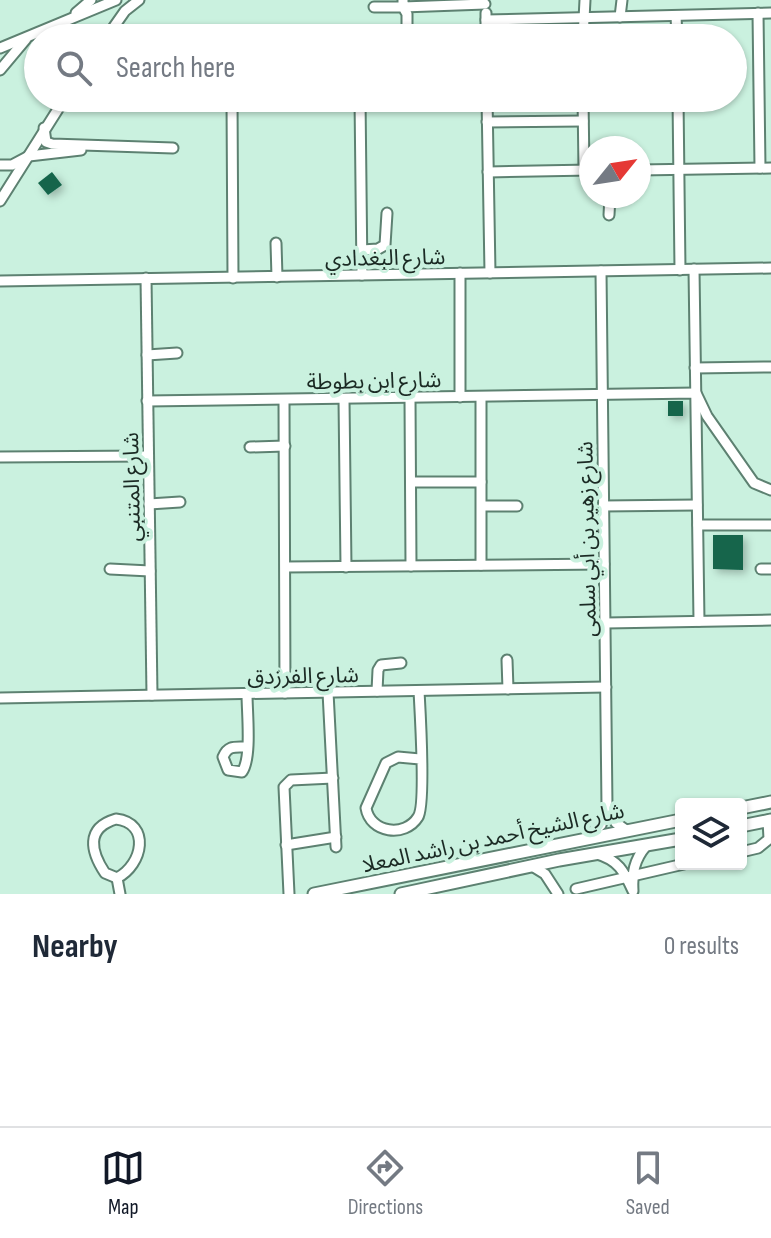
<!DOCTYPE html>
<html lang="en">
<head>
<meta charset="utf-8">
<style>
	:root { --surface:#fff; --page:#f6f6f7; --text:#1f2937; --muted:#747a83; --line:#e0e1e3; --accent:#111827 }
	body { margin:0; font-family:"Sofia Sans Condensed","Noto Sans Arabic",sans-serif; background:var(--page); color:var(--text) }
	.controls { position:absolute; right:24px; bottom:24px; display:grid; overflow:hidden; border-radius:8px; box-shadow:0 2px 6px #0004 }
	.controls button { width:72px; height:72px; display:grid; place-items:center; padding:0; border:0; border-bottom:2px solid var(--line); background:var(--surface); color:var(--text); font:40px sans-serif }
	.compass { position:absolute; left:579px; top:136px; width:72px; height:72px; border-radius:50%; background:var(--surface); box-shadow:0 2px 6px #0004; rotate:60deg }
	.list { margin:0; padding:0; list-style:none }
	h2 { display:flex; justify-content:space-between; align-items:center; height:104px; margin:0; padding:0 32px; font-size:34px }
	h2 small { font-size:26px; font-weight:400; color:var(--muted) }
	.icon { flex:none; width:44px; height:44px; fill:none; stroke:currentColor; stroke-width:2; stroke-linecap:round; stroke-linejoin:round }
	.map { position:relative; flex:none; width:771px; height:894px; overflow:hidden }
	.search { position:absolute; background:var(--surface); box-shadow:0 2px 6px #0004; left:24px; right:24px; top:24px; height:88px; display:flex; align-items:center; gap:20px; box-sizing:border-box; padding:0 28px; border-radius:44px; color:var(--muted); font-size:30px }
	.sheet { height:232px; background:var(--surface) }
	nav { display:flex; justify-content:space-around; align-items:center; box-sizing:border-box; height:112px; border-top:2px solid var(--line); background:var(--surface); font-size:22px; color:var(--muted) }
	nav a { display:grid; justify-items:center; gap:4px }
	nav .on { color:var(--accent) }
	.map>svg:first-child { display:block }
	.building { fill:#14654b; filter:url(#shadow) }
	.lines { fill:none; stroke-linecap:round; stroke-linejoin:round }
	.minor-casing { stroke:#5d8171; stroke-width:13 }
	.major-casing { stroke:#5d8171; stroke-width:15 }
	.minor { stroke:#fff; stroke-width:9 }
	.major { stroke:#fff; stroke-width:11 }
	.labels { text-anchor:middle; stroke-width:8; stroke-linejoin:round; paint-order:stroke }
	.street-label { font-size:22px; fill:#1b2a24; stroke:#caf1df }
</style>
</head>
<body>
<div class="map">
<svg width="771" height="894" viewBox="0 0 771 894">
	<defs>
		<filter id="shadow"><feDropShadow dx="3.5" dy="3.5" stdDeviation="4" flood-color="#0004"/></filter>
	</defs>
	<rect width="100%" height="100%" fill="#caf1df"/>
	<g class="building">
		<polygon points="52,172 62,185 48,195 38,183"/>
		<rect x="668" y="401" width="15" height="15"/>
		<polygon points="713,535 743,535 743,570 713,569"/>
	</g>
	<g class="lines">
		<g class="minor-casing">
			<g id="minor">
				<polyline points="403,0 403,7 485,4"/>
				<polyline points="374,7 403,7 407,14 407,38"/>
				<polyline points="76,13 91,0"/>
				<polyline points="486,13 486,38"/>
				<polyline points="758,13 760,168"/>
				<polyline points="676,16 677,38"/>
				<polyline points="620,17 622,0"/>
				<polyline points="486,20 771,13"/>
				<polyline points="106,38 125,11 139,0"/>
				<polyline points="583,38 585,0"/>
				<polyline points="0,48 116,0"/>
				<polyline points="0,70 26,39"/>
				<polyline points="232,98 233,278"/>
				<polyline points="360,98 362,275"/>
				<polyline points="487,98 490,273"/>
				<polyline points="583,98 584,170"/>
				<polyline points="678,98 680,270"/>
				<polyline points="487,122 583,121"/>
				<polyline points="44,128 46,142 52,144 173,148"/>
				<polyline points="0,165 12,165 29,156 81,150"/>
				<polyline points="639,170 771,168"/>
				<polyline points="488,172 591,170"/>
				<polyline points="0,201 65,98"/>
				<polyline points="609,215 610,196"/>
				<polyline points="276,243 277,277"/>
				<polyline points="362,250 378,249 385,245 387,213"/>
				<polyline points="694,269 699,621"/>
				<polyline points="460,273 460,397"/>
				<polyline points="146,278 152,695"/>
				<polyline points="0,281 771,268"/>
				<polyline points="147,355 177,353"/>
				<polyline points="695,368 771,367"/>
				<polyline points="481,397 481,565"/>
				<polyline points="410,398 411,566"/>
				<polyline points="344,399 346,567"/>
				<polyline points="284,400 285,693"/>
				<polyline points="147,401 696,393 707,416 754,483 771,490"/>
				<polyline points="250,447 285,446"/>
				<polyline points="0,457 148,456"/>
				<polyline points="411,482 481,482"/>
				<polyline points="149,504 180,502"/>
				<polyline points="482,506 517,506"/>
				<polyline points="603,506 697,505"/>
				<polyline points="698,525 771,525"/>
				<polyline points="286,567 604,564"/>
				<polyline points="110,569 150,571"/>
				<polyline points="761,569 771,569"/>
				<polyline points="606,623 771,620"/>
				<polyline points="507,660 508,689"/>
				<polyline points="377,691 378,670 381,665 401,663"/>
				<path d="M419,691c1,19 7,115 -1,126 -13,21 -48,16 -52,-9l20,-45 12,-6 22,2"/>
				<polyline points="328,692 336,847"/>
				<path d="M247,694c0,19 5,64 -5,78l-14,-2 -5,-13c5,-12 12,-10 24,-10"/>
				<polyline points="0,698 606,687"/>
				<polyline points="607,807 616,823 626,830"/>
				<path d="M116,819c35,4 27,46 1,59l-12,-5c-14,-21 -20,-45 11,-54z"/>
				<polyline points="587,838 601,825 607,807 601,271"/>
				<polyline points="286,845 336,837"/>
				<polyline points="741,852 758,848 769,839 768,820"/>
				<path d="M597,854c21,6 27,17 36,37 -1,-18 1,-31 13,-45"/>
				<polyline points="532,866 545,874 558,894"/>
				<polyline points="117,878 120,894"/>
				<polyline points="576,889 684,864"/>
				<polyline points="289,894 284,787 291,780 333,778"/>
			</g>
		</g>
		<g class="major-casing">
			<g id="major">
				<polyline points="741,808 771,802"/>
				<polyline points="741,826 771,820"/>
				<polyline points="314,894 681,820"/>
				<polyline points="401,894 559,860 681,839"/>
			</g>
		</g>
		<use href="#minor" class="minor"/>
		<use href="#major" class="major"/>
	</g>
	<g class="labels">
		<g class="street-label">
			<text transform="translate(385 257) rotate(-1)" y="8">شارع البغدادي</text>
			<text transform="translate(374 380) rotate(-1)" y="8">شارع ابن بطوطة</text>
			<text transform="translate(131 487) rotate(-91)" y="8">شارع المتنبي</text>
			<text transform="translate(586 539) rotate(-91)" y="8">شارع زهير بن أبي سلمى</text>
			<text transform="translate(303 675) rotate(-1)" y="8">شارع الفرزدق</text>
			<text transform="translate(493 837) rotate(-12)" y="8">شارع الشيخ أحمد بن راشد المعلا</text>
		</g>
	</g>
</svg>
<div class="controls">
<button><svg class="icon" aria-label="layers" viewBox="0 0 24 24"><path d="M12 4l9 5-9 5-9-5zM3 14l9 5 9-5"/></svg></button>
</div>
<svg class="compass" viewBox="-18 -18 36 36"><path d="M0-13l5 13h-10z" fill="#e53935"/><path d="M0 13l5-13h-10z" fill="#747a83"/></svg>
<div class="search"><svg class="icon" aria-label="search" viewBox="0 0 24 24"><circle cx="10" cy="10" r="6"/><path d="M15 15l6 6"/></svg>Search here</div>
</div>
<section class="sheet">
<h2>Nearby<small>0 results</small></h2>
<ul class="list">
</ul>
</section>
<nav>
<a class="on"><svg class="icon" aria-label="map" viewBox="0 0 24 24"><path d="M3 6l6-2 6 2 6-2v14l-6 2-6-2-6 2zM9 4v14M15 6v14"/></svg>Map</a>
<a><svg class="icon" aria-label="directions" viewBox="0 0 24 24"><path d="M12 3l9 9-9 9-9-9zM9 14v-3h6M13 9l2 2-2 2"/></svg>Directions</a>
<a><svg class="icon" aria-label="saved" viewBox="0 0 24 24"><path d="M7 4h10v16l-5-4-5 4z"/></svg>Saved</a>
</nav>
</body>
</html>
